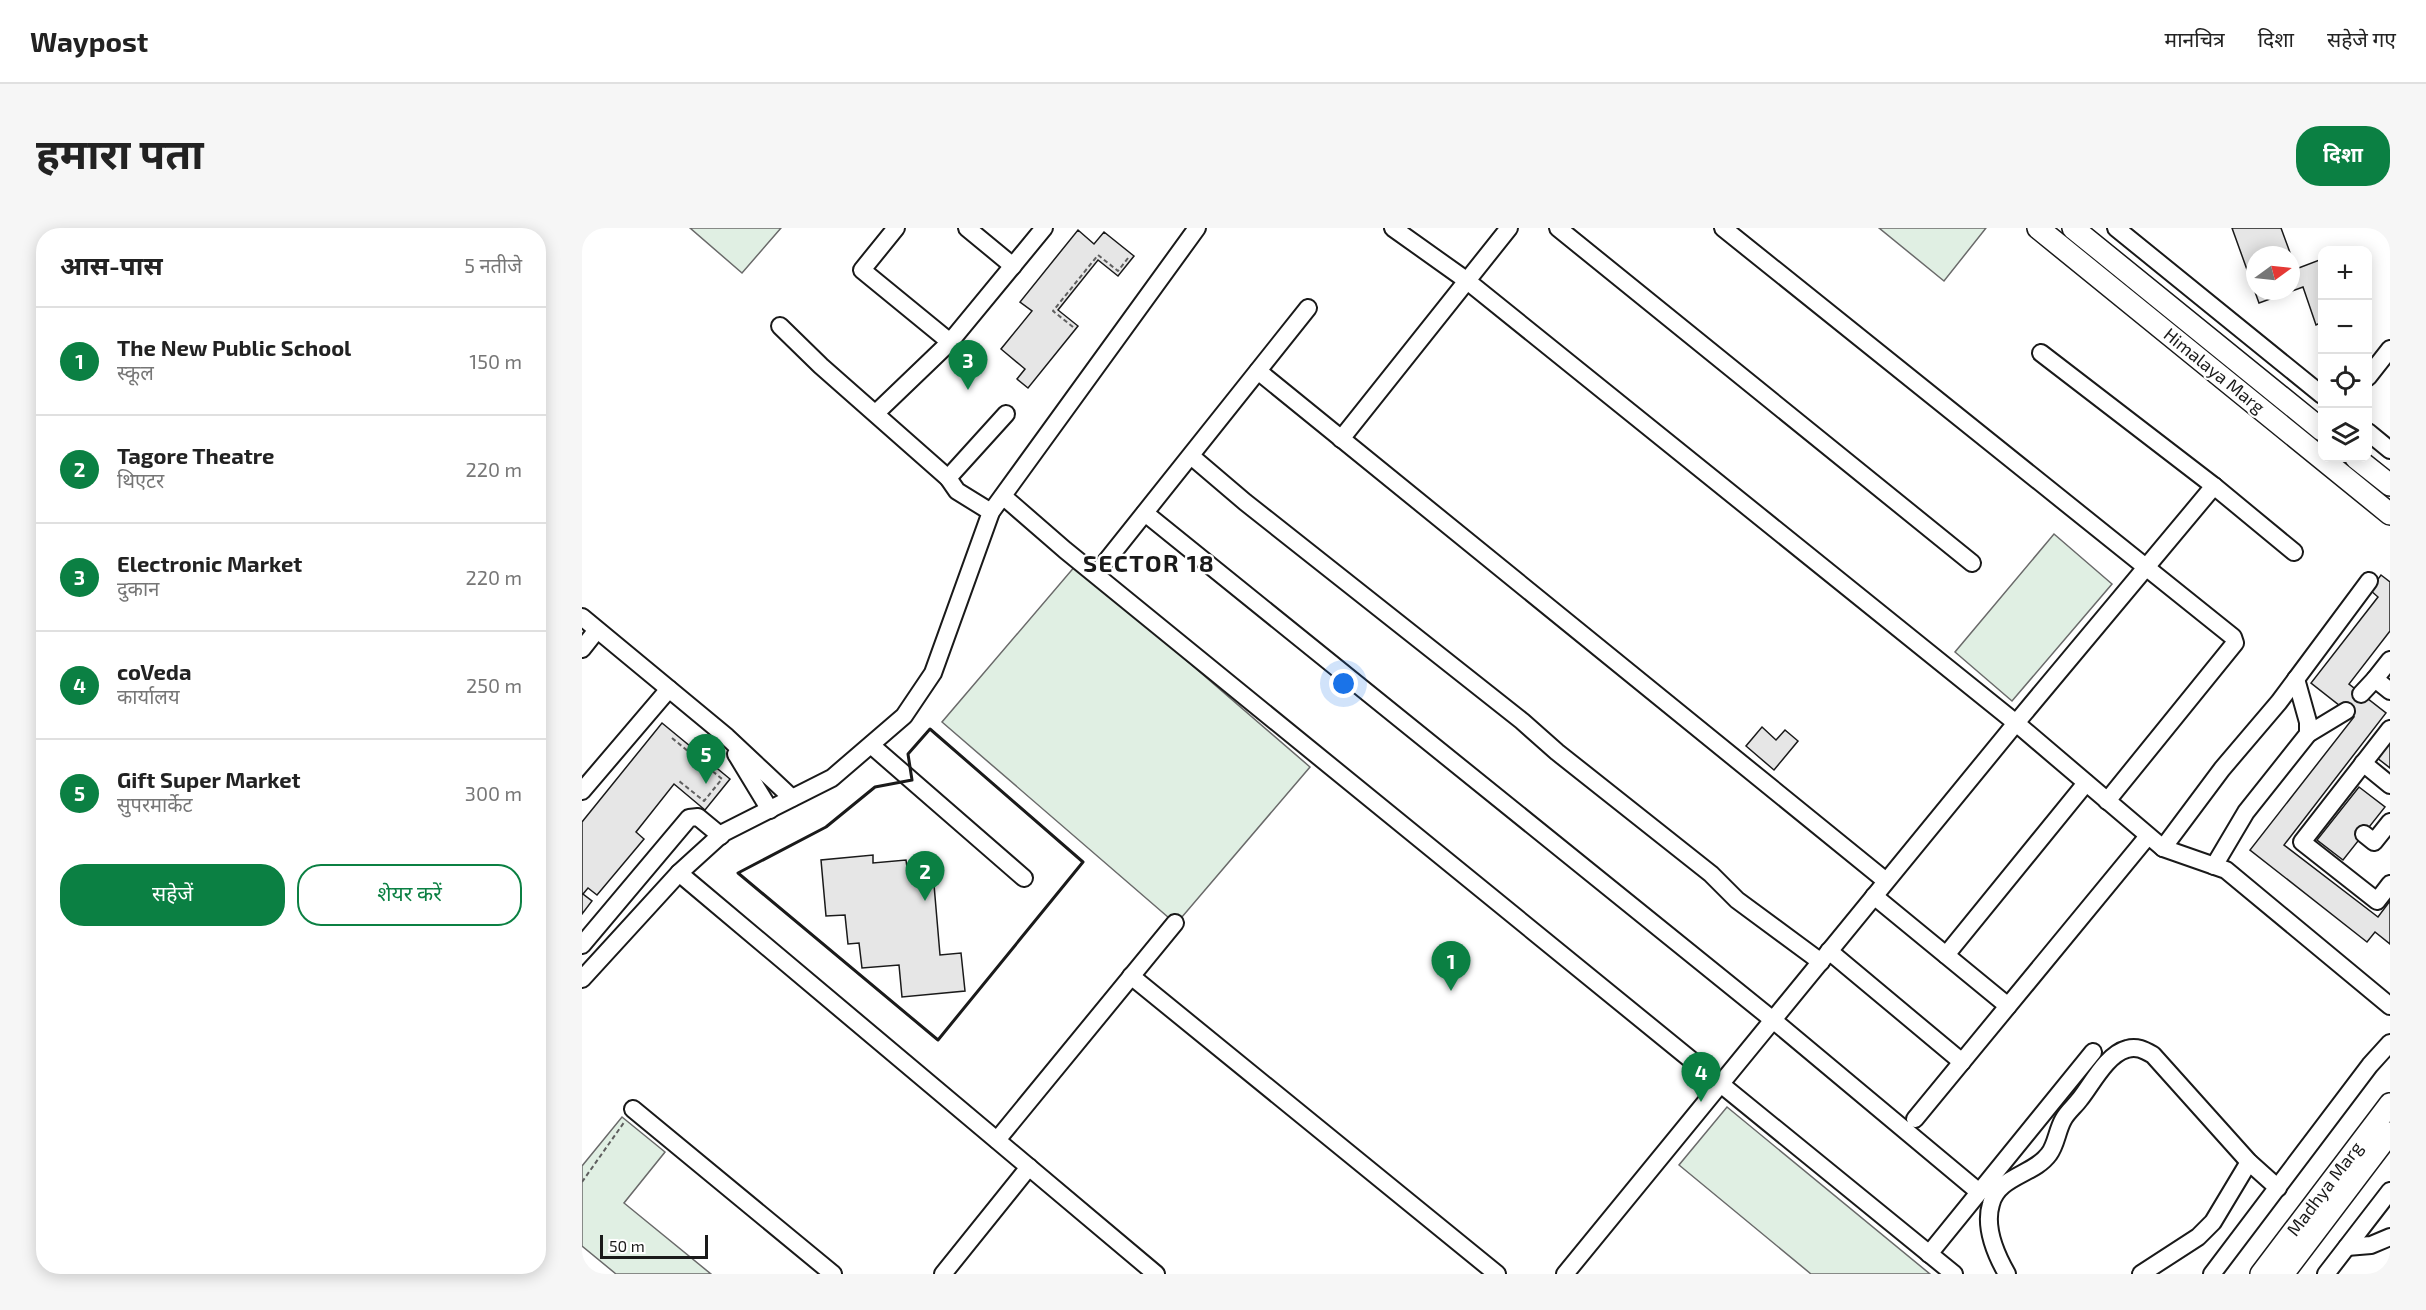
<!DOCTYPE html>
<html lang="hi">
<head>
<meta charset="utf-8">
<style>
	:root { --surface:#fff; --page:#f6f6f6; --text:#222; --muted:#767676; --line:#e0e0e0; --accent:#0b8043 }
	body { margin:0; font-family:"Exo 2","Noto Sans Devanagari",sans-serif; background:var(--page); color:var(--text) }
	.controls { position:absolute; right:18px; top:18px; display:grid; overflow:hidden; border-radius:12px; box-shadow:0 3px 15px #0003 }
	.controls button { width:54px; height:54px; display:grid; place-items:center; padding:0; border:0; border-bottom:2px solid var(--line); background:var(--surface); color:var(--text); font:30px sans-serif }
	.compass { position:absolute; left:1664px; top:18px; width:54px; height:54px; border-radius:50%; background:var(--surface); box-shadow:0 3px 15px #0003; rotate:75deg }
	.scale { position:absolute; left:18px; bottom:15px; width:108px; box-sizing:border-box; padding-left:6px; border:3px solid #1a1a1a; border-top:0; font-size:16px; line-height:21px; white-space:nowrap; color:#1a1a1a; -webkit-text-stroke:4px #fff; paint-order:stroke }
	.you { position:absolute; left:762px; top:456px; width:21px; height:21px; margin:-15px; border:4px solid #fff; border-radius:50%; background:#1a73e8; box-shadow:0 0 0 9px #1a73e833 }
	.badge { display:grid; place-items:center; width:39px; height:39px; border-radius:50%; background:var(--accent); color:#fff; font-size:20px; font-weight:700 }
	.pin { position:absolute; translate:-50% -50px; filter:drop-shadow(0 2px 3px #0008) }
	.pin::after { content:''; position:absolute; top:32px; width:21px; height:18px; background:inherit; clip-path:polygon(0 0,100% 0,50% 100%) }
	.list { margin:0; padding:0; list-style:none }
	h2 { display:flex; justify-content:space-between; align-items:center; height:78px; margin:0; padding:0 24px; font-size:26px }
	h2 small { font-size:20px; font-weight:400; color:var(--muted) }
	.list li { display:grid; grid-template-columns:39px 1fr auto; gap:18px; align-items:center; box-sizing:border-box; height:108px; padding:0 24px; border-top:2px solid var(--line) }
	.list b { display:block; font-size:22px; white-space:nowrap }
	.list p { margin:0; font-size:20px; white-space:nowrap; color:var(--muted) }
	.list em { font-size:20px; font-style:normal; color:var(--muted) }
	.actions { display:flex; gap:12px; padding:18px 24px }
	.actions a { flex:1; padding:14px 0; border:2px solid var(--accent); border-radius:24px; text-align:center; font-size:21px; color:var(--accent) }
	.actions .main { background:var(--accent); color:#fff }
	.icon { flex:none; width:33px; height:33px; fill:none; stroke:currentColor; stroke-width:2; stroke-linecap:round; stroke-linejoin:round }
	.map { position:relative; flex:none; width:1808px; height:1046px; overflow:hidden; border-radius:24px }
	header { display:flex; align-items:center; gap:36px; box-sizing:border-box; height:84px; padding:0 30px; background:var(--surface); border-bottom:2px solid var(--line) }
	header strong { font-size:28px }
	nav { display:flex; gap:33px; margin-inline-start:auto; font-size:21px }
	.intro { display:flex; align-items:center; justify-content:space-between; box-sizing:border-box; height:144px; padding:0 36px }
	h1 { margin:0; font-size:42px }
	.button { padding:15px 27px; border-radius:24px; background:var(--accent); color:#fff; font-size:21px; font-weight:700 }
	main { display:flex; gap:36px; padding:0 36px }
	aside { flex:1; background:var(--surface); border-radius:24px; box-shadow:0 3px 15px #0003 }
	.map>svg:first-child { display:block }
	.green { fill:#e0efe3; stroke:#6a6a6a; stroke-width:1.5 }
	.building { fill:#e6e6e6; stroke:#1a1a1a; stroke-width:1.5; fill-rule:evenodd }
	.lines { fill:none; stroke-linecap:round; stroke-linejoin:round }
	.minor-casing { stroke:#1a1a1a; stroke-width:20 }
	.major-casing { stroke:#1a1a1a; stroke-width:24 }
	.path { stroke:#5f5f5f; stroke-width:2; stroke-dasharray:4.5 3; stroke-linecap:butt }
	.minor { stroke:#fff; stroke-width:16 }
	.major { stroke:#fff; stroke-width:21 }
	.wall { stroke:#1a1a1a; stroke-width:3 }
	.labels { text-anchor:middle; stroke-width:4.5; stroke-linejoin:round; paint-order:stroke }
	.street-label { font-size:18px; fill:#1a1a1a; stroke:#fff }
	.district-label { font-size:24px; font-weight:bold; letter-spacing:1.5px; fill:#1a1a1a; stroke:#fff }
</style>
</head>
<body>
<header>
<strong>Waypost</strong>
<nav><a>मानचित्र</a><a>दिशा</a><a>सहेजे गए</a></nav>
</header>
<div class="intro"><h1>हमारा पता</h1><a class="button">दिशा</a></div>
<main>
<aside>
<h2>आस-पास<small>5 नतीजे</small></h2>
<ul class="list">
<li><span class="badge">1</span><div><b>The New Public School</b><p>स्कूल</p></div><em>150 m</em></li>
<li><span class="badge">2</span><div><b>Tagore Theatre</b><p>थिएटर</p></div><em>220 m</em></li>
<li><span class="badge">3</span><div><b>Electronic Market</b><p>दुकान</p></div><em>220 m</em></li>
<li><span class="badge">4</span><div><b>coVeda</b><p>कार्यालय</p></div><em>250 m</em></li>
<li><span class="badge">5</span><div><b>Gift Super Market</b><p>सुपरमार्केट</p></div><em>300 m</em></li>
</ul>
<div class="actions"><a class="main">सहेजें</a><a>शेयर करें</a></div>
</aside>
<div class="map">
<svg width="1808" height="1046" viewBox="0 0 1808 1046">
	<rect width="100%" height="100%" fill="#fff"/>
	<g class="green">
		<polygon points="108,0 199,0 160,45"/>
		<polygon points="1297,0 1404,0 1362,53"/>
		<polygon points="1472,306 1530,356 1430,473 1373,424"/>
		<polygon points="494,337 728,539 594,696 360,494"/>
		<polygon points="1145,879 1348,1046 1229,1046 1097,937"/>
		<polygon points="40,889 83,924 42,975 129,1046 34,1046 0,1018 0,938"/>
	</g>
	<g class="building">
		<path d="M1650,0h49l15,41 26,-10v63l-6,3 -13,-38 -44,16zM1673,27h36v36h-36z"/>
		<polygon points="496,2 512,16 522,4 552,28 536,48 516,32 476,82 496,98 446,160 435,151 443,141 419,121 450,83 438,74"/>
		<polygon points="1799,347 1808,354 1808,403 1767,456 1804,485 1702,617 1796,689 1808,673 1808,716 1793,704 1785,714 1668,622 1772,489 1729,455 1796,369 1788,362"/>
		<polygon points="80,495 148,551 123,582 92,556 54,604 62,611 15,667 6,660 1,666 10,673 0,686 0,594"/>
		<polygon points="1180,499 1194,512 1203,502 1216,513 1192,542 1164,518"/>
		<polygon points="1808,510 1808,540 1794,529"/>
		<polygon points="1777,559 1803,579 1761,632 1735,612"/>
		<polygon points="291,627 291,635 324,632 326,647 351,645 358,727 379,725 383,763 320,769 317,737 280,740 277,715 266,716 263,687 244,688 239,632"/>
	</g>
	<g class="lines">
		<g class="minor-casing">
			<g id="minor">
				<polyline points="314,0 280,42 368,114"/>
				<polyline points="385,0 431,38"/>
				<polyline points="811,0 884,52 1434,495 1581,620 1644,642 1808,778"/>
				<polyline points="976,0 1390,335"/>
				<polyline points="1141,0 1651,409 1653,415 1525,573"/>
				<polyline points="1534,0 1740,167"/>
				<polyline points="198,98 239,138 366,250 375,263 409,284"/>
				<polyline points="1459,125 1632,258 1712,324"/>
				<polyline points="676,143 1304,653"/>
				<polyline points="1786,149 1808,121"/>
				<polyline points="294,185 368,114 462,0"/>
				<polyline points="1786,204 1808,222"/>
				<polyline points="759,211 927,0"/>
				<polyline points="609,228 663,274 940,493 975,524 1129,646 1155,672 1239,734"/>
				<polyline points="366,250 424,186"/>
				<polyline points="422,269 483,322 1372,1046"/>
				<polyline points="563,285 1191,792 1397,964"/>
				<polyline points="514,346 726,80"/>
				<polyline points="0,389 145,509 210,570"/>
				<polyline points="0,421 15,402"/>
				<polyline points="1808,432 1793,451 1808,463"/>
				<polyline points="1714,451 1726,494 1726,506"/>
				<polyline points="1779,466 1793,451"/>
				<polyline points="1808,501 1720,614 1795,673 1808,656"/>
				<polyline points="289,517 442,650"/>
				<polyline points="154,526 188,582"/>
				<polyline points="1781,535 1808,557"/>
				<polyline points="0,563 87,461"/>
				<polyline points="1782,606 1792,614 1808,594"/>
				<polyline points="1581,620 1640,541 1697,474 1787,353"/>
				<polyline points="1632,638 1664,584 1726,506 1764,483"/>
				<polyline points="97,645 574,1046"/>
				<polyline points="1292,668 1426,778"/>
				<polyline points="0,717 107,590 116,589 139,608"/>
				<polyline points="1247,723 1380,834"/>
				<polyline points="1364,727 1504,555"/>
				<polyline points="549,748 915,1046"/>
				<polyline points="0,751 97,645 141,605 250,550 322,488 351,445 409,284 615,0"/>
				<polyline points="51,881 251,1046"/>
				<polyline points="1333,891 1566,608"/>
				<polyline points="415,912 593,695"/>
				<polyline points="1765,1019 1789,1017 1808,1009"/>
				<polyline points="1347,1026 1511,824"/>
				<polyline points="361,1046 447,939"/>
				<polyline points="983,1046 1434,495 1632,258"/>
				<path d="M1425,1046c-12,-21 -23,-47 -16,-70 7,-28 43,-29 58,-50 7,-9 8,-23 14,-34 4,-8 12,-14 17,-21 12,-15 27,-45 47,-50 10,-3 17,1 26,6l96,107 29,26"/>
				<polyline points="1559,1046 1616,1009 1631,994 1667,934"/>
				<polyline points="1630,1046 1788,837 1808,815"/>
				<polyline points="1744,1046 1808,963"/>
			</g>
		</g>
		<g class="major-casing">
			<g id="major">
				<polyline points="1456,0 1808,286"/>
				<polyline points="1491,0 1740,202"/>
				<polyline points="1774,230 1808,257"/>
				<polyline points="1679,1046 1808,876"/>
				<polyline points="1701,1046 1808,905"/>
			</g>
		</g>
		<g class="path">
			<polyline points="491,99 471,83 516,27 536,43 546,30"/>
			<polyline points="90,510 140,551 122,573 97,553"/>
			<polyline points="0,954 43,893"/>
		</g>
		<use href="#minor" class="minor"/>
		<use href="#major" class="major"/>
		<polygon class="wall" points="348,501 501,634 356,812 156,645 244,599 293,559 330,552 326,526"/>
	</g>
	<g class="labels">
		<g class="street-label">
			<text transform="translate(1632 143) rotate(39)" y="6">Himalaya Marg</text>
			<text transform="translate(1743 961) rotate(-53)" y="6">Madhya Marg</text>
		</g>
		<g class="district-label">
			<text x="567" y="344">SECTOR 18</text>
		</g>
	</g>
</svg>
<div class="controls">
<button>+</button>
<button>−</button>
<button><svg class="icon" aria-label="locate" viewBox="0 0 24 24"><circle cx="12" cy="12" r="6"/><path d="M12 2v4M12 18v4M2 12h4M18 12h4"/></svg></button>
<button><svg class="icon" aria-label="layers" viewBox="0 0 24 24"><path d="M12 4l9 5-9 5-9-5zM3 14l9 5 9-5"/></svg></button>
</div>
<svg class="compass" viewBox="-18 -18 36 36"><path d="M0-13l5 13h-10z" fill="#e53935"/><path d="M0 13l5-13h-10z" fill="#767676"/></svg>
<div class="scale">50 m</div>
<div class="you"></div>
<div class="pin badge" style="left:869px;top:763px">1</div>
<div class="pin badge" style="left:343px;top:673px">2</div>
<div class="pin badge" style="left:386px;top:162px">3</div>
<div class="pin badge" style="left:1119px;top:874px">4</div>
<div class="pin badge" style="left:124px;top:556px">5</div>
</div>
</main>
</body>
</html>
